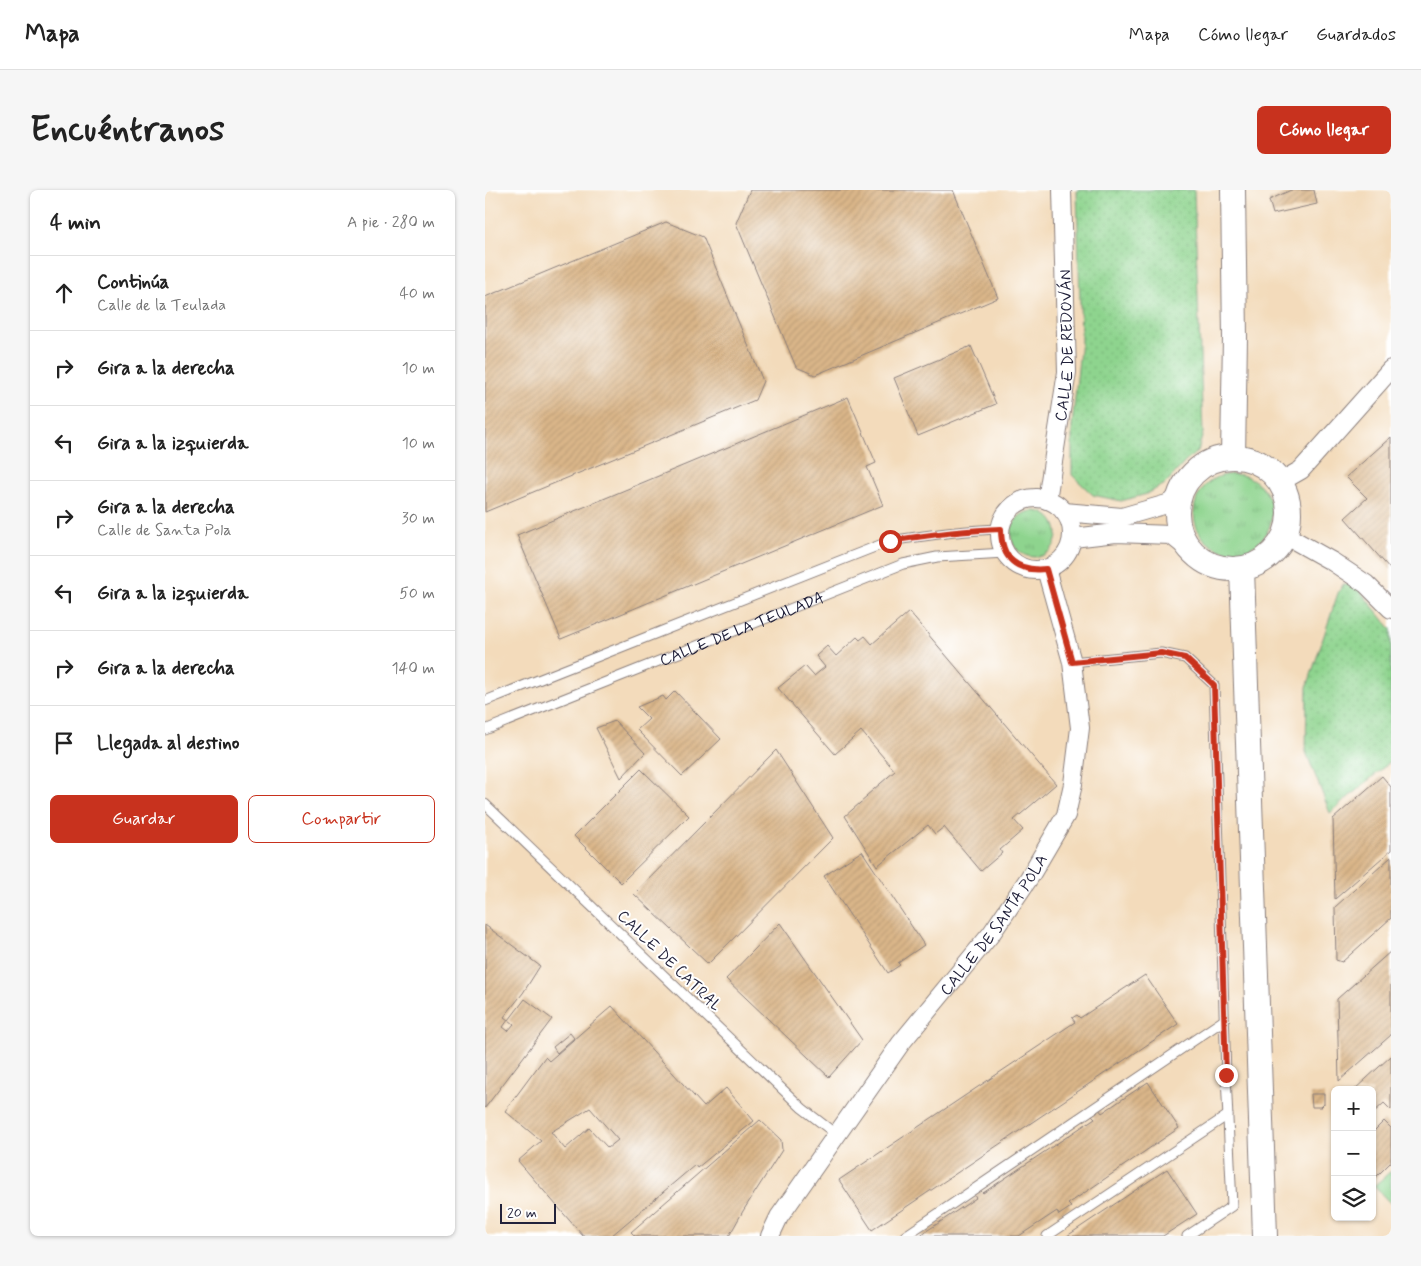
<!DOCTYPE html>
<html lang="es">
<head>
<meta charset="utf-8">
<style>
	:root { --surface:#fff; --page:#f6f6f6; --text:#222; --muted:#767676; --line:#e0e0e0; --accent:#c8321e }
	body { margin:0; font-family:Mynerve,sans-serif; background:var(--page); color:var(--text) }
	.controls { position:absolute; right:15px; bottom:15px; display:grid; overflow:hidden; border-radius:8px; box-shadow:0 1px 4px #0004 }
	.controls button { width:45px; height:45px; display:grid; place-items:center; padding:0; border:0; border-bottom:1px solid var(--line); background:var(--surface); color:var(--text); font:25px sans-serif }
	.scale { position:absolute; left:15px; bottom:12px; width:56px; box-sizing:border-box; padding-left:5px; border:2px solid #22223b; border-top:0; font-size:14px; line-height:18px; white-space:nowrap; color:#22223b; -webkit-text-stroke:4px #fff; paint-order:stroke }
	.stop { position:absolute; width:15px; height:15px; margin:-11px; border:4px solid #c8321e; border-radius:50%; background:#fff }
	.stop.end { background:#c8321e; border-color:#fff; box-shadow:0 1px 5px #0008 }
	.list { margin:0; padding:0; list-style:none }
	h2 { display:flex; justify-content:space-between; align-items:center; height:65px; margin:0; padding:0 20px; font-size:21px }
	h2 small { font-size:16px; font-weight:400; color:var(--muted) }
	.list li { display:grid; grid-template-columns:32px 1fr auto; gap:15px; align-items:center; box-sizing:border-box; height:75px; padding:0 20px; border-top:1px solid var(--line) }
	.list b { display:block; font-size:19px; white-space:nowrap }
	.list p { margin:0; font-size:16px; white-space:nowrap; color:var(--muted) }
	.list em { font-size:16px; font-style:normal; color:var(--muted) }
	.actions { display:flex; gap:10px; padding:15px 20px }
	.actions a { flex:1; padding:11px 0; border:1px solid var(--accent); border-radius:8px; text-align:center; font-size:18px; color:var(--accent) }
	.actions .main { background:var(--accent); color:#fff }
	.icon { flex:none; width:28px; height:28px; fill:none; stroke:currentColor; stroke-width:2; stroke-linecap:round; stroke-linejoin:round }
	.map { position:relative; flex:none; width:906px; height:1046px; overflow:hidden; border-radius:8px }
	header { display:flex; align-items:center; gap:30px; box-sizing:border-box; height:70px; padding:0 25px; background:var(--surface); border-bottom:1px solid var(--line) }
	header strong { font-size:24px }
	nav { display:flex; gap:28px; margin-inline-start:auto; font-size:18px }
	.intro { display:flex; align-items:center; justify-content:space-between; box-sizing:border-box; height:120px; padding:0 30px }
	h1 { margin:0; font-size:35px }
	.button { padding:12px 22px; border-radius:8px; background:var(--accent); color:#fff; font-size:18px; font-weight:700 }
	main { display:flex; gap:30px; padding:0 30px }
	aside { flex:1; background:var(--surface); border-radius:8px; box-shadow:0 1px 4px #0004 }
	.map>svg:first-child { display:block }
	.grass { fill:url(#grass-tufts); stroke:#587b64 }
	.park { fill:url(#park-dots); stroke:#587b64 }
	.pitch { fill:#8ed48e; stroke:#587b64 }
	.building { fill:url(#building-hatch); fill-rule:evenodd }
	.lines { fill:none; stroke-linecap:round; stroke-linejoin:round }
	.lane-casing { stroke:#8a7e7b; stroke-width:11 }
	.street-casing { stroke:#8a7e7b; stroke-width:20 }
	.secondary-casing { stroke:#8a7e7b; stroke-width:26 }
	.lane { stroke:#fff; stroke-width:9 }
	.street { stroke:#fff; stroke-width:18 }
	.secondary { stroke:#fff; stroke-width:24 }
	.route { stroke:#c8321e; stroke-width:6 }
	.labels { text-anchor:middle; stroke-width:4; stroke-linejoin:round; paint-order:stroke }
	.street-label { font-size:16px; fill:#22223b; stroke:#fff }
</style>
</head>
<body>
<header>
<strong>Mapa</strong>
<nav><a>Mapa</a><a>Cómo llegar</a><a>Guardados</a></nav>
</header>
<div class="intro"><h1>Encuéntranos</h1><a class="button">Cómo llegar</a></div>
<main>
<aside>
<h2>4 min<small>A pie · 280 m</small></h2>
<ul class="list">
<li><svg class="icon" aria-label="ahead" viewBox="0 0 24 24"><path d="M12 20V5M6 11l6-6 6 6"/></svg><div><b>Continúa</b><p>Calle de la Teulada</p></div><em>40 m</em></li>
<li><svg class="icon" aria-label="right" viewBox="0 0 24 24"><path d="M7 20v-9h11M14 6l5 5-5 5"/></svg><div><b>Gira a la derecha</b></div><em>10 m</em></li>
<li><svg class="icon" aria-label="left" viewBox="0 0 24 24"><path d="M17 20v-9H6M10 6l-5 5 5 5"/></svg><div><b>Gira a la izquierda</b></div><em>10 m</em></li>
<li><svg class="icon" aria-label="right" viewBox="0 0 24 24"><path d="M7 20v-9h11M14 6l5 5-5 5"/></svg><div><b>Gira a la derecha</b><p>Calle de Santa Pola</p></div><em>30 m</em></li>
<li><svg class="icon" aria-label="left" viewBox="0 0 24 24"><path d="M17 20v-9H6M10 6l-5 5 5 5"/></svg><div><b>Gira a la izquierda</b></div><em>50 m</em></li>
<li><svg class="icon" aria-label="right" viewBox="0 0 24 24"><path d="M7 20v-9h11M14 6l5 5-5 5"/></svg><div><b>Gira a la derecha</b></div><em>140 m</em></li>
<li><svg class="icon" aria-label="arrive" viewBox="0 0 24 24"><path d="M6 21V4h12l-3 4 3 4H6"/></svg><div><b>Llegada al destino</b></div></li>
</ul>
<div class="actions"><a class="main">Guardar</a><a>Compartir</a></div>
</aside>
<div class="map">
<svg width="906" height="1046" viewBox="0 0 906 1046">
	<defs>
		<pattern id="grass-tufts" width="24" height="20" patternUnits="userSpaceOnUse" patternTransform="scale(1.25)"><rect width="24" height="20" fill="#8ed48e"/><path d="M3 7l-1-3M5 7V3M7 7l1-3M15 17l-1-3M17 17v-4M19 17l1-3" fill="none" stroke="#7ab67b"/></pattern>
		<pattern id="park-dots" width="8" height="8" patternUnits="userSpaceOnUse" patternTransform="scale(1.25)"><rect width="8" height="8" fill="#8ed48e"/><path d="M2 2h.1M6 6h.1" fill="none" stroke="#7ab67b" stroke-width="1.8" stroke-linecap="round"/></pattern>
		<pattern id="building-hatch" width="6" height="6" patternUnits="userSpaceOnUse" patternTransform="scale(1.25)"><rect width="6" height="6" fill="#dab689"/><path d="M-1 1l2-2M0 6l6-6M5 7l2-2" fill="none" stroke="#bb9c77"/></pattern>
	</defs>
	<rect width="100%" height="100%" fill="#fff"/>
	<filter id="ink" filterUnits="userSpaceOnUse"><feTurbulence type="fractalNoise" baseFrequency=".02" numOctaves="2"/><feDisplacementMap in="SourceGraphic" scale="10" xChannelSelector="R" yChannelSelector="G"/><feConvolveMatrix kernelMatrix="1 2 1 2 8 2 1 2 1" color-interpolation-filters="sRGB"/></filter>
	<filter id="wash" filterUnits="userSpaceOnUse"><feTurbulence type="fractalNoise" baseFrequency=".0096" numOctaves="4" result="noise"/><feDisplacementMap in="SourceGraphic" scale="20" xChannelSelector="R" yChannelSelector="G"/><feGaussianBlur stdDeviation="1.12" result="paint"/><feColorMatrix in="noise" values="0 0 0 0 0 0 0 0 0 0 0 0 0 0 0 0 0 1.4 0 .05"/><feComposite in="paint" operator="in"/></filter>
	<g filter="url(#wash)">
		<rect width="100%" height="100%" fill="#f3dbbb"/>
		<g class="grass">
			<circle cx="748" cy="323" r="39"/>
			<circle cx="549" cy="344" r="23"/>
		</g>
		<g class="park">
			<polygon points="592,0 709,0 718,243 713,261 701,271 680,294 662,304 636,311 608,305 587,285 587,236 596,150"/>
			<polygon points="858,394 871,396 906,439 906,571 845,623 821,562 822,497 853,403"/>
		</g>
		<polygon class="pitch" points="906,981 906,1014 889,996"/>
		<g id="blocks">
			<g class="building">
				<polygon points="265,0 468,0 513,108 330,185 311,177 251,33"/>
				<polygon points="806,0 829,0 832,14 788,24 784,10"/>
				<polygon points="181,32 218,47 278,191 270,210 0,322 0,107"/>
				<polygon points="486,156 511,214 433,246 409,188"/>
				<polygon points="363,207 391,273 382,277 398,315 76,449 32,345"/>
				<polygon points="906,247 906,380 860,328 882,308 861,287"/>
				<polygon points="424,422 571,594 529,630 538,640 515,660 517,663 496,681 459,637 450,644 443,635 392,676 360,626 382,607 381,606 410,581 376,541 350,564 293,498 320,476 329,486 340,477 331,466 342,456 351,466 372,447 375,450 380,446 387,454"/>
				<polygon points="190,501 236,549 197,586 152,540 164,529 152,517 178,506 181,510"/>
				<polygon points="130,531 160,563 136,588 111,538"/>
				<polygon points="291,560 348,648 223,774 149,704"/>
				<polygon points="156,579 204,626 136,693 89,646"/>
				<polygon points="897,586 906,597 906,660 850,709 848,629"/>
				<polygon points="377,661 439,755 413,773 415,775 403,783 339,686"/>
				<polygon points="906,667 906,728 857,772 851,770 850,717"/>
				<polygon points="295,733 377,850 344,887 241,789"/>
				<polygon points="0,735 55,776 38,803 19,827 23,830 18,837 23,841 29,834 24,830 40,809 67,829 0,918"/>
				<polygon points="906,761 906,845 854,891 852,809"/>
				<polygon points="660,785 693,834 387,1040 354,990 590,832 587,828 592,825 595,828"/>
				<path d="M127,816l92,101 22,-19 28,33 -57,47 -2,-3 -84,71h-28l-65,-75 23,-20 -36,-30 40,-54 4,4zM105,918l28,32 -10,8 -19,-20 -24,21 -14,-17z"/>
				<polygon points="85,843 89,848 72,863 68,857"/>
				<polygon points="906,866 906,920 899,913 887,924 887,900 869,900"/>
				<polygon points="663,892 694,938 583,1014 586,1017 574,1025 572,1021 534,1046 434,1046 491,1008 488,1004 495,1000 498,1003 610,928 606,924 614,919 617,923"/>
				<polygon points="826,904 839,904 839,914 836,917 827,917"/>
				<polygon points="275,930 296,950 297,960 258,1021 244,1046 150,1046 146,1042"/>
				<polygon points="899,931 906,938 906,972 887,991 887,943"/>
				<polygon points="682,979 712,1024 678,1046 582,1046"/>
			</g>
		</g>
	</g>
	<g filter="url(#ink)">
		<use href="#blocks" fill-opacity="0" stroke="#8a7e7b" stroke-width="1"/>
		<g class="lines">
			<g class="lane-casing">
				<g id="lane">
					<polyline points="587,472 676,463 700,468 729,495 741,885 747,1016 702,1046"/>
					<path d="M0,511l405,-160c37,-6 73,-11 110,-12"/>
					<path id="s1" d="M0,540l418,-166 34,-7 68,-4"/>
					<polyline points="0,614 317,918 352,945"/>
					<polyline points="420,1046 739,830"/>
					<polyline points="562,1046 743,925"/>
				</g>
			</g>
			<g class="street-casing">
				<g id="street">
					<polyline points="795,292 816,280 906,179"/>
					<circle cx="551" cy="344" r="36"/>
					<path id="s2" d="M562,310l20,-128 -5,-182"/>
					<polyline points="579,322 637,327 682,314 693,308"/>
					<polyline points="800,345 848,372 881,394 906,419"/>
					<polyline points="588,348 631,343 686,345 706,361"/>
					<path id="s3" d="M285,1046l9,-19 122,-174 90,-109 38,-56 37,-63 7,-31 7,-56 -8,-66 -26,-93"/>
				</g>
			</g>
			<g class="secondary-casing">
				<g id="secondary">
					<polyline points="748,266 750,147 748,0"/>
					<circle cx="748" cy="323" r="56"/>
					<polyline points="757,379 780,1046"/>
				</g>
			</g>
			<use href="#lane" class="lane"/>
			<use href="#street" class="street"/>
			<use href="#secondary" class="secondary"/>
		</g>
	</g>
	<g class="lines" filter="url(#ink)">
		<path class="route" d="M405,351c37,-6 73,-11 111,-12 0,30 16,43 45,40l26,93 89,-9 24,5 29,27 12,390"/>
	</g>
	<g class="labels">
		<g class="street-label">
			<text dy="6" stroke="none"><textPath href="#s2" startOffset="156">CALLE DE REDOVÁN</textPath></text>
			<text dy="6" stroke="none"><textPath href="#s1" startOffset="276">CALLE DE LA TEULADA</textPath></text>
			<text dy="6" stroke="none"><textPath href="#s3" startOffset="384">CALLE DE SANTA POLA</textPath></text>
			<text transform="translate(185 770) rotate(44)" y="6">CALLE DE CATRAL</text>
		</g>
	</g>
</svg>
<div class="controls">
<button>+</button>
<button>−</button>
<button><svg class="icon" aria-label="layers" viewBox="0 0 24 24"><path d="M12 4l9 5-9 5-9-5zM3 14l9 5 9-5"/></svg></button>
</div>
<div class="scale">20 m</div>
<div class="stop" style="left:405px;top:351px"></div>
<div class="stop end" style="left:741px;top:885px"></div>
</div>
</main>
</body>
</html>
